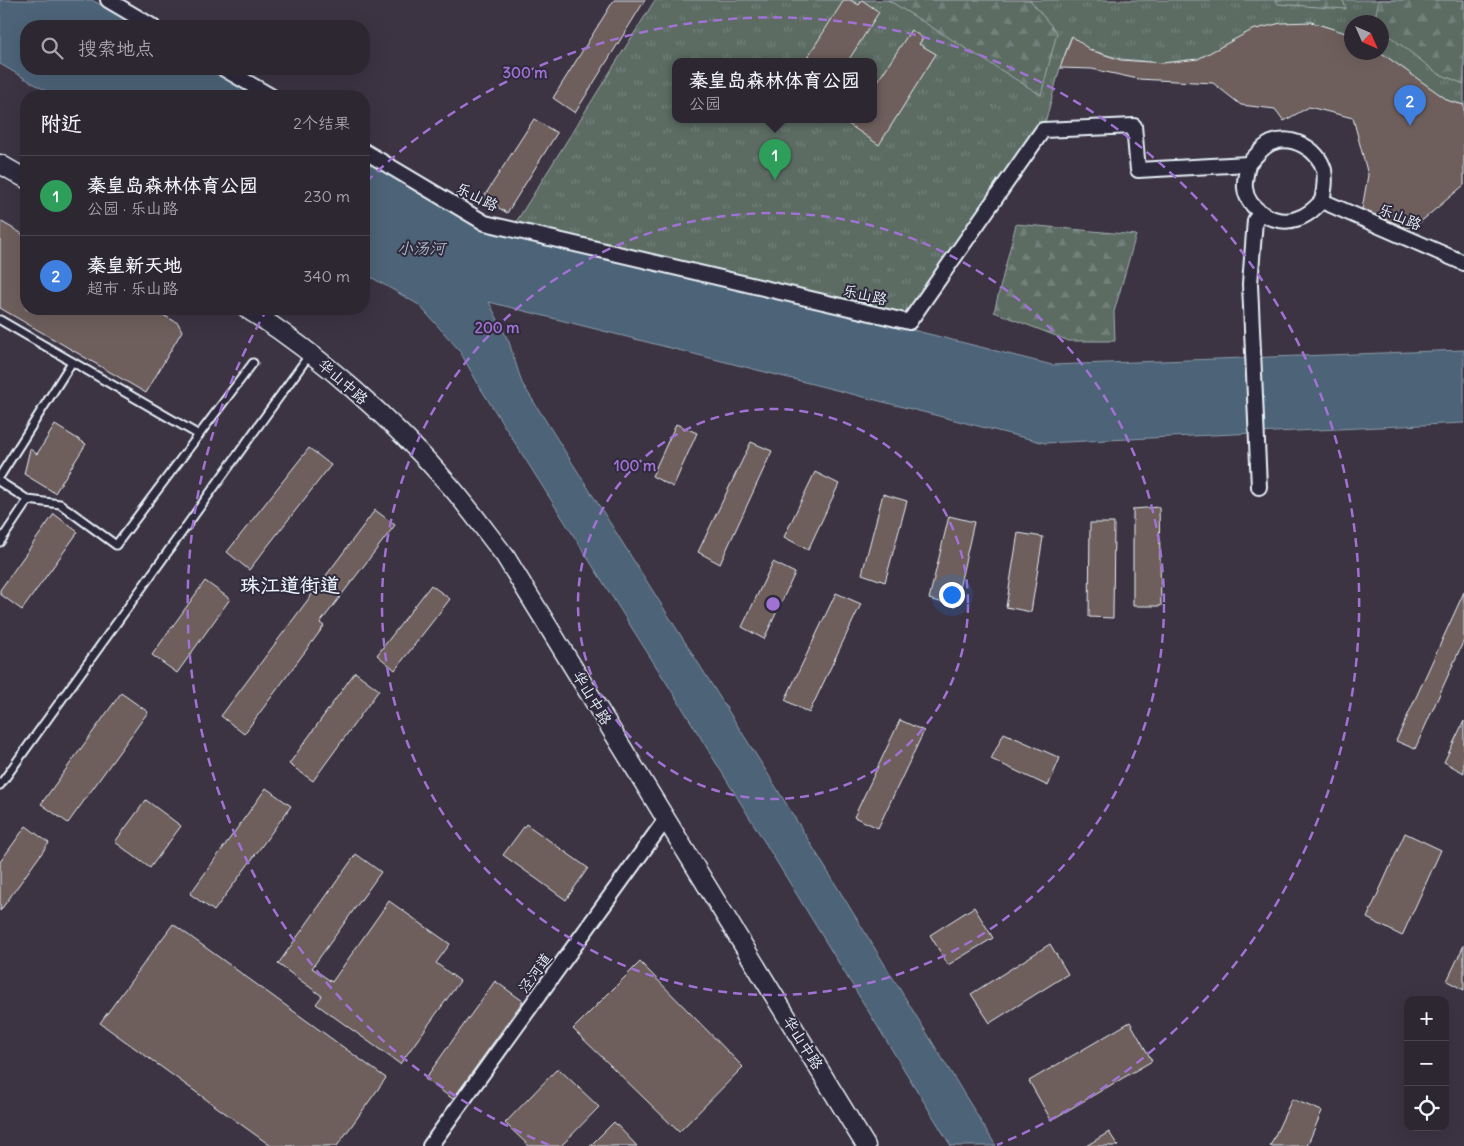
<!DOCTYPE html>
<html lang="zh">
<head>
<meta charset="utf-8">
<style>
	:root { --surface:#2d2732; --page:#39333e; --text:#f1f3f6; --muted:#a7a5ac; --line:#48444d; --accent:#d93025 }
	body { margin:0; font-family:Delius,"LXGW WenKai TC",sans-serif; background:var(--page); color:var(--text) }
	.controls { position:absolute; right:15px; bottom:15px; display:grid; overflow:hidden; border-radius:10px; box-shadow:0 5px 20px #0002 }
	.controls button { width:45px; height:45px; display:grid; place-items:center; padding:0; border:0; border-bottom:1px solid var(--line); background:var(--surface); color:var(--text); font:25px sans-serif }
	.compass { position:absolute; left:1344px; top:15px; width:45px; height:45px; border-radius:50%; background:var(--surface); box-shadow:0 5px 20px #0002; rotate:135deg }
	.you { position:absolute; left:951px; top:594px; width:18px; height:18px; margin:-12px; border:4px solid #fff; border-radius:50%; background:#1a73e8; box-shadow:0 0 0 8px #1a73e833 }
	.badge { display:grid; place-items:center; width:32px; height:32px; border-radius:50%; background:var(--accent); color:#fff; font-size:16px; font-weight:700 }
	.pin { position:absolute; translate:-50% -41px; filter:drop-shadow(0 1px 2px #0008) }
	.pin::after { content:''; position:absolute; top:26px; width:18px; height:15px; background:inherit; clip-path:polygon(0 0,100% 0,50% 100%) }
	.popup { position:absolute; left:672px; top:58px; width:205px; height:65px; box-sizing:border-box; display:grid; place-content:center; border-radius:10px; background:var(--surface); filter:drop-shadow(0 1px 4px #0005); font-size:16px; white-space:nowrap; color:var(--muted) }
	.popup b { font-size:19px; color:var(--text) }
	.popup::after { content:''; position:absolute; left:50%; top:100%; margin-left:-10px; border:10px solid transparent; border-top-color:var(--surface) }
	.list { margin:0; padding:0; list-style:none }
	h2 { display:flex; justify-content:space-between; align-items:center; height:65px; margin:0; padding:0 20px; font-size:21px }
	h2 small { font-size:16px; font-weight:400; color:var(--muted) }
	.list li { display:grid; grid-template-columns:32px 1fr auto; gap:15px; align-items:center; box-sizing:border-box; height:80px; padding:0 20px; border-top:1px solid var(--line) }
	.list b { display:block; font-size:19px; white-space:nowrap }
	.list p { margin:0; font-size:16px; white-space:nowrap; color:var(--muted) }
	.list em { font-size:16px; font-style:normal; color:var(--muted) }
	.icon { flex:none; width:28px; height:28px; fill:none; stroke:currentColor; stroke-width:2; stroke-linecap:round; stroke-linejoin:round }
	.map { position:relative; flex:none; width:1464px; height:1146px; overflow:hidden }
	.search { position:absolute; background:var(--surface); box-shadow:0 5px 20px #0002; left:20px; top:20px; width:350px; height:55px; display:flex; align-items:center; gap:12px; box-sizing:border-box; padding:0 18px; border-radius:20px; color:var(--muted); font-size:19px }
	.panel { position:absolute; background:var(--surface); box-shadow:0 5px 20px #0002; left:20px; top:90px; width:350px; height:225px; border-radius:20px }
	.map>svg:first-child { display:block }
	.grass { fill:url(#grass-tufts); stroke:#a2aeae; fill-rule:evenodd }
	.forest { fill:url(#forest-firs); stroke:#a2aeae }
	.water { fill:#4d6378; stroke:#8b9cab }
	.building { fill:#6e5e5b; stroke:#e8f1f8 }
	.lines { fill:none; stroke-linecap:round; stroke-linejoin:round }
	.service-casing { stroke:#e8f1f8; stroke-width:11 }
	.minor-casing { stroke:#e8f1f8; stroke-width:18 }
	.tertiary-casing { stroke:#e8f1f8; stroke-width:21 }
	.service { stroke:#2f2a3d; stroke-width:7 }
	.minor { stroke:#2f2a3d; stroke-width:14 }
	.tertiary { stroke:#2f2a3d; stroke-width:18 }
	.ring { fill:none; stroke:#a171d3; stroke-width:2.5; stroke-dasharray:9 6 }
	.labels { text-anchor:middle; stroke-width:4; stroke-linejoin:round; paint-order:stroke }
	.street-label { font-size:15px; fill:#e8f1f8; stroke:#2f2a3d }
	.water-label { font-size:16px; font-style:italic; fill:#aab8c5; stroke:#2f2a3d }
	.district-label { font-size:20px; font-weight:bold; fill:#e8f1f8; stroke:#2f2a3d }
	.centre { fill:#a171d3; stroke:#2f2a3d; stroke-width:2.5 }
	.ring-label { font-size:15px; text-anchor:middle; font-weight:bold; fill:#a171d3; stroke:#2f2a3d; stroke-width:4; stroke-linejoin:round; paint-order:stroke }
</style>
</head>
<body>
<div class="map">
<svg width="1464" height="1146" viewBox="0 0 1464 1146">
	<defs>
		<pattern id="grass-tufts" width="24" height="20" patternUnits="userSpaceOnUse" patternTransform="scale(1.25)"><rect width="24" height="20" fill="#5c6c64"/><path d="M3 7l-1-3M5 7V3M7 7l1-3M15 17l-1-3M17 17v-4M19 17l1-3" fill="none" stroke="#73817b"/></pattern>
		<pattern id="forest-firs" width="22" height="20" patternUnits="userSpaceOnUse" patternTransform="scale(1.25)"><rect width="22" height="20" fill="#5c6c64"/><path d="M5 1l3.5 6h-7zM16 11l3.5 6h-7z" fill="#73817b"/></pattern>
	</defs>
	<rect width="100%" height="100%" fill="#3c3443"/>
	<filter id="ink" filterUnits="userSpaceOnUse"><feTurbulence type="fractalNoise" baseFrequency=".02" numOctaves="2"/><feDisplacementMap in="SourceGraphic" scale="10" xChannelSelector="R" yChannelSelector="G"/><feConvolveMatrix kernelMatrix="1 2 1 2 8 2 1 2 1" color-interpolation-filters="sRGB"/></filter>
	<g filter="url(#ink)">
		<path class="grass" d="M655,0h809v105l-15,-4 -69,-48 2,-31h-30l-1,13 -40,-13 -113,37 -35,4 -42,-4 -31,-9 -19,-13 -11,31 -17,62 -134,192 -398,-92zM676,61h198v58h-198z"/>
		<g class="forest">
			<polygon points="888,0 1030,0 1057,33 1041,95"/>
			<polygon points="1276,0 1343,0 1346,9 1278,4"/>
			<polygon points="1379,0 1464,0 1464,84 1437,73 1382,30 1382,22 1374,22"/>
			<polygon points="1016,224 1136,235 1114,312 1115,341 1069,341 994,312"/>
		</g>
		<g class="water">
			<polygon points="0,0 92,0 138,26 26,26 26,69 211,69 258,96 55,96 0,64"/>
			<polygon points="364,157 471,219 1052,365 1464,350 1464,423 1045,443 489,302 509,342 522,383 763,766 996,1146 951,1146 683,709 481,389 459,350 419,305 364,273"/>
		</g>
		<g class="building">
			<polygon points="614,0 645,0 575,113 553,98"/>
			<polygon points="844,0 850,0 859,5 862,0 879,12 848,61 805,61"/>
			<polygon points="1311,22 1352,35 1352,52 1380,52 1449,101 1464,105 1464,185 1418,224 1406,228 1362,209 1368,175 1353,118 1309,107 1284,121 1275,109 1241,105 1213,83 1138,79 1092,69 1060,68 1072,36 1090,50 1121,60 1163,63 1198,59 1252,30 1281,23"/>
			<polygon points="911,30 923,38 919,44 936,54 879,145 841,119 874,119 874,87"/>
			<polygon points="534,119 557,133 507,213 483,198"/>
			<polygon points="0,221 26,236 26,309 152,309 178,323 182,331 146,393 0,308"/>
			<polygon points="676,424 697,433 673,487 652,476"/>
			<polygon points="55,425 86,444 55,493 24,474 30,449 37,454"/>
			<polygon points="751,442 772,451 720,564 698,552"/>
			<polygon points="309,448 331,465 249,570 227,552"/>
			<polygon points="815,472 839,484 808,550 784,537"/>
			<polygon points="883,494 907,501 885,582 862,574"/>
			<polygon points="1159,507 1161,606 1133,606 1133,509"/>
			<polygon points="375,510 395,525 320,623 324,626 244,734 221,716"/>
			<polygon points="54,514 78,532 22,610 0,594 0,590"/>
			<polygon points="949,516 974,522 955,606 929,599"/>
			<polygon points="1090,523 1114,523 1113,618 1089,617"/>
			<polygon points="1018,533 1043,537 1031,612 1006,607"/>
			<polygon points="773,562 795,573 764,639 742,627"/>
			<polygon points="205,581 230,599 177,673 152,655"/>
			<polygon points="431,585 450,599 395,670 377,655"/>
			<polygon points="1464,592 1464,640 1415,749 1396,741"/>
			<polygon points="836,593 861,604 809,713 785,700"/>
			<polygon points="355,672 379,690 313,781 289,764"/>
			<polygon points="121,693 148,712 68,823 41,804"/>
			<polygon points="900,720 924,731 878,828 854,817"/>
			<polygon points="1464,721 1464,773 1444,762"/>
			<polygon points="1004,733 1060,758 1048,786 991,759"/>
			<polygon points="266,788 291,806 214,911 190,894"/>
			<polygon points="146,800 181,826 150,868 115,842"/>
			<polygon points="526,824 588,868 566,900 503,855"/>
			<polygon points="26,826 49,843 0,911 0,862"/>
			<polygon points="1405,833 1441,850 1402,936 1367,918"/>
			<polygon points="356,854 381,872 312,968 332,982 389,901 450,944 436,963 460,981 400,1064 316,1004 322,996 278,964"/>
			<polygon points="974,907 993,938 948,965 930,935"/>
			<polygon points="173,924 386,1078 337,1146 271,1146 100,1023"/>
			<polygon points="1050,944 1068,974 990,1023 971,994"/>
			<polygon points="1464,945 1464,990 1447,981"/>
			<polygon points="640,962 743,1067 679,1132 573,1029"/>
			<polygon points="495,981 523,1001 453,1099 425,1079"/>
			<polygon points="1130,1022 1152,1061 1051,1120 1029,1081"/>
			<polygon points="558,1068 599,1107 561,1146 529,1146 505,1123"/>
			<polygon points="1292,1099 1322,1111 1307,1146 1270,1146"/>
			<polygon points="614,1122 637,1146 590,1146"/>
			<polygon points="1109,1132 1118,1146 1086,1146"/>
		</g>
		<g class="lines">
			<g class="service-casing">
				<g id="service">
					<polyline points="0,320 199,435"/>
					<polyline points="0,476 72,362"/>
					<polyline points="0,482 28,500 0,542"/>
					<polyline points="28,500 60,504 116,545 253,363"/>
					<polyline points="0,785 310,354"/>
				</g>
			</g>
			<g class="minor-casing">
				<g id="minor">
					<polyline points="108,0 152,26"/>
					<polyline points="224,69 271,96"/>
					<path d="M364,151l121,72 424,99 134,-192 91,-4 4,44 110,-6c-1,7 -4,16 -3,24 2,22 31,38 51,31 11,-3 18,-10 26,-18l142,62"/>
					<path d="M1248,164c7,-7 14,-17 23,-21 21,-9 47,6 53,27 2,11 0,21 -2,31"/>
					<polyline points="1259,487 1250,284 1255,220 1261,214"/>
					<polyline points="430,1146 666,819"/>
				</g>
			</g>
			<g class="tertiary-casing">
				<g id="tertiary">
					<polyline points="0,164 26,179"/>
					<path d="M247,309c72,45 148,113 204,178 19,22 36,46 54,69l361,590"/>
				</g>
			</g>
			<use href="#service" class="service"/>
			<use href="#minor" class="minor"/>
			<use href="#tertiary" class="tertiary"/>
		</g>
	</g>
	<g class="ring">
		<circle cx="773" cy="604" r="195"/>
		<circle cx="773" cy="604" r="391"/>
		<path d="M549 1145A586 586 0 0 1 266 311M366 182A586 586 0 1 1 997 1145"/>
	</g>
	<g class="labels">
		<g class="street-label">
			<text transform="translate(477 197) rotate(27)" y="5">乐山路</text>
			<text transform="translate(1400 217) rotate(23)" y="5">乐山路</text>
			<text transform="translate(865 295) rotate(13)" y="5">乐山路</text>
			<text transform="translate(343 382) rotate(41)" y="5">华山中路</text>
			<text transform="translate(592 698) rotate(59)" y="5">华山中路</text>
			<text transform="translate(535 973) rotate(-54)" y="5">泾河道</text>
			<text transform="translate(803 1043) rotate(58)" y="5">华山中路</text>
		</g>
		<g class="water-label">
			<text x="421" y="254">小汤河</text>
		</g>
		<g class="district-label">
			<text x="290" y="592">珠江道街道</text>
		</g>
	</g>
	<circle cx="773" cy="604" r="8" class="centre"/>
	<g class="ring-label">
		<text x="525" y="78">300 m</text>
		<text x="497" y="333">200 m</text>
		<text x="635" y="471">100 m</text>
	</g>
</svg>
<div class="controls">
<button>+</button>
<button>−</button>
<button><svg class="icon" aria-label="locate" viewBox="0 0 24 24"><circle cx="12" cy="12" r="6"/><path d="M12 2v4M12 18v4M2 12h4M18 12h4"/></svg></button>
</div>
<svg class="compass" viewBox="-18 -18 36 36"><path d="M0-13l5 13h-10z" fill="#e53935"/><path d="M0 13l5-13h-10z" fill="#a7a5ac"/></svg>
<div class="you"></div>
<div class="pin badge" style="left:775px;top:180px;background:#2e9e5b">1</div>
<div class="popup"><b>秦皇岛森林体育公园</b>公园</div>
<div class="pin badge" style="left:1410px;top:126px;background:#3f7fe0">2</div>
<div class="search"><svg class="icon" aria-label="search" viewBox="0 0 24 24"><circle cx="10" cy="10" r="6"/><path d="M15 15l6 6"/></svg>搜索地点</div>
<section class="panel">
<h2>附近<small>2个结果</small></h2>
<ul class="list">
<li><span class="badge" style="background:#2e9e5b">1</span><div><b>秦皇岛森林体育公园</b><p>公园 · 乐山路</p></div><em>230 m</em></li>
<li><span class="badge" style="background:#3f7fe0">2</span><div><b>秦皇新天地</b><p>超市 · 乐山路</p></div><em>340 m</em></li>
</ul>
</section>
</div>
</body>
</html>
